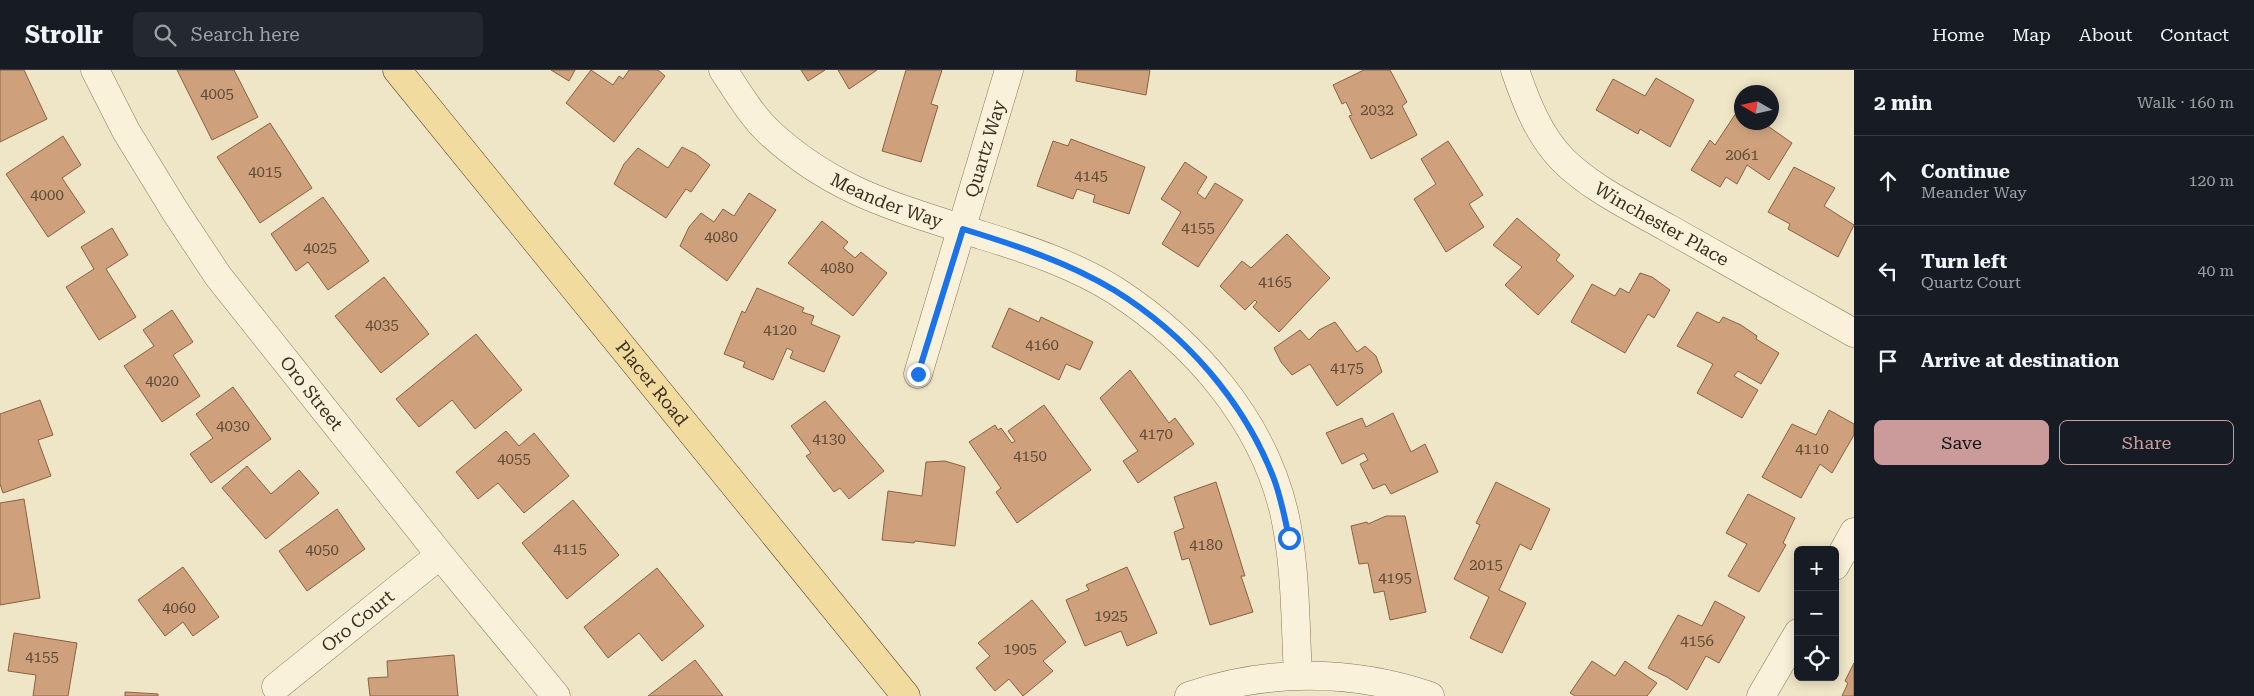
<!DOCTYPE html>
<html lang="en">
<head>
<meta charset="utf-8">
<style>
	:root { --surface:#171b24; --page:#242831; --text:#f1f3f6; --muted:#9ea1a6; --line:#363941; --accent:#cb9a9a }
	body { margin:0; font-family:"Roboto Serif",serif; background:var(--page); color:var(--text) }
	.controls { position:absolute; right:15px; bottom:15px; display:grid; overflow:hidden; border-radius:8px; box-shadow:0 2px 12px #0003 }
	.controls button { width:45px; height:45px; display:grid; place-items:center; padding:0; border:0; border-bottom:1px solid var(--line); background:var(--surface); color:var(--text); font:25px sans-serif }
	.compass { position:absolute; left:1734px; top:15px; width:45px; height:45px; border-radius:50%; background:var(--surface); box-shadow:0 2px 12px #0003; rotate:279deg }
	.stop { position:absolute; width:15px; height:15px; margin:-11px; border:4px solid #1a73e8; border-radius:50%; background:#fff }
	.stop.end { background:#1a73e8; border-color:#fff; box-shadow:0 1px 5px #0008 }
	.list { margin:0; padding:0; list-style:none }
	h2 { display:flex; justify-content:space-between; align-items:center; height:65px; margin:0; padding:0 20px; font-size:21px }
	h2 small { font-size:16px; font-weight:400; color:var(--muted) }
	.list li { display:grid; grid-template-columns:32px 1fr auto; gap:15px; align-items:center; box-sizing:border-box; height:90px; padding:0 20px; border-top:1px solid var(--line) }
	.list b { display:block; font-size:19px; white-space:nowrap }
	.list p { margin:0; font-size:16px; white-space:nowrap; color:var(--muted) }
	.list em { font-size:16px; font-style:normal; color:var(--muted) }
	.actions { display:flex; gap:10px; padding:15px 20px }
	.actions a { flex:1; padding:11px 0; border:1px solid var(--accent); border-radius:8px; text-align:center; font-size:18px; color:var(--accent) }
	.actions .main { background:var(--accent); color:#111 }
	.icon { flex:none; width:28px; height:28px; fill:none; stroke:currentColor; stroke-width:2; stroke-linecap:round; stroke-linejoin:round }
	.map { position:relative; flex:none; width:1854px; height:626px; overflow:hidden }
	header { display:flex; align-items:center; gap:30px; box-sizing:border-box; height:70px; padding:0 25px; background:var(--surface); border-bottom:1px solid var(--line) }
	header strong { font-size:24px }
	nav { display:flex; gap:28px; margin-inline-start:auto; font-size:18px }
	.search { width:350px; height:45px; background:var(--page); display:flex; align-items:center; gap:12px; box-sizing:border-box; padding:0 18px; border-radius:8px; color:var(--muted); font-size:19px }
	main { display:flex }
	aside { flex:1; background:var(--surface) }
	.map>svg:first-child { display:block }
	.building { fill:#cea17c; stroke:#8b6141 }
	.lines { fill:none; stroke-linecap:round; stroke-linejoin:round }
	.minor-casing { stroke:#8b775b; stroke-width:29 }
	.major-casing { stroke:#594530; stroke-width:29 }
	.minor { stroke:#faf1da; stroke-width:28 }
	.major { stroke:#f2db9f; stroke-width:28 }
	.route { stroke:#1a73e8; stroke-width:6 }
	.labels { text-anchor:middle; stroke-width:4.5; stroke-linejoin:round; paint-order:stroke }
	.number-label { font-size:15px; fill:#604b36 }
	.street-label { font-size:18px; fill:#3b2e1f; stroke:#f6eed6 }
</style>
</head>
<body>
<header>
<strong>Strollr</strong>
<div class="search"><svg class="icon" aria-label="search" viewBox="0 0 24 24"><circle cx="10" cy="10" r="6"/><path d="M15 15l6 6"/></svg>Search here</div>
<nav><a>Home</a><a>Map</a><a>About</a><a>Contact</a></nav>
</header>
<main>
<div class="map">
<svg width="1854" height="626" viewBox="0 0 1854 626">
	<rect width="100%" height="100%" fill="#efe5c7"/>
	<g class="building">
		<polygon points="0,0 24,0 47,49 0,72"/>
		<polygon points="177,0 234,0 258,47 212,70"/>
		<polygon points="551,0 575,0 569,11"/>
		<polygon points="591,0 613,15 619,6 623,9 629,0 658,0 665,6 614,72 566,33"/>
		<polygon points="801,0 825,0 808,11"/>
		<polygon points="838,0 877,0 849,19"/>
		<polygon points="906,0 942,0 931,34 938,36 921,92 882,81"/>
		<polygon points="1077,0 1150,0 1146,25 1076,11"/>
		<polygon points="1364,0 1390,0 1407,32 1402,36 1417,65 1371,89 1349,46 1352,45 1346,32 1342,34 1333,15"/>
		<polygon points="1656,8 1694,30 1670,77 1640,59 1638,64 1596,40 1613,9 1645,26"/>
		<polygon points="1740,37 1742,39 1742,52 1762,52 1792,73 1769,110 1747,95 1737,114 1726,107 1720,117 1691,100 1710,70 1715,75"/>
		<polygon points="270,53 312,118 260,153 217,87"/>
		<polygon points="63,66 81,95 62,108 85,142 48,167 6,104"/>
		<polygon points="1071,69 1145,97 1129,144 1093,132 1095,125 1077,119 1073,129 1037,116 1053,71 1068,76"/>
		<polygon points="1448,71 1483,125 1469,134 1484,157 1446,182 1414,129 1436,114 1421,89"/>
		<polygon points="682,77 696,84 710,95 691,122 686,119 666,148 614,114 624,94 638,78 668,98"/>
		<polygon points="1185,92 1207,107 1197,123 1205,129 1215,113 1243,130 1198,197 1162,174 1181,142 1161,129"/>
		<polygon points="1794,97 1835,118 1824,136 1854,155 1838,187 1788,159 1790,154 1768,142"/>
		<polygon points="749,123 776,140 727,211 680,176 689,157 701,143 714,152 723,139 734,146"/>
		<polygon points="323,127 369,191 328,220 308,192 296,201 271,164"/>
		<polygon points="1517,148 1560,185 1556,190 1574,206 1538,245 1505,215 1522,197 1493,175"/>
		<polygon points="822,151 848,172 843,178 855,188 861,182 887,203 853,246 788,193"/>
		<polygon points="112,158 128,185 106,199 136,247 99,270 66,217 94,199 81,177"/>
		<polygon points="1287,164 1330,208 1279,262 1253,237 1257,232 1255,230 1245,240 1220,216 1242,191 1251,198"/>
		<polygon points="1640,203 1652,207 1670,220 1654,248 1648,244 1625,283 1571,252 1592,214 1615,226 1620,218 1629,223"/>
		<polygon points="384,207 429,264 381,303 335,246"/>
		<polygon points="757,218 804,238 802,242 814,246 811,254 840,266 824,302 790,288 793,281 787,278 773,310 743,297 745,292 724,284 742,241 745,243"/>
		<polygon points="1009,238 1039,252 1041,247 1093,272 1080,300 1066,294 1059,310 992,277"/>
		<polygon points="172,240 193,272 173,285 200,326 162,352 124,296 154,276 143,260"/>
		<polygon points="1697,242 1719,253 1723,247 1741,255 1757,266 1756,269 1779,283 1761,314 1738,301 1734,306 1758,320 1742,348 1697,323 1713,294 1677,276"/>
		<polygon points="1335,252 1357,282 1365,276 1376,286 1382,302 1337,336 1310,294 1292,305 1281,292 1274,278 1300,260 1309,270 1319,260"/>
		<polygon points="476,264 522,320 475,359 452,330 419,357 396,329"/>
		<polygon points="1130,300 1169,353 1175,348 1194,374 1138,413 1123,391 1138,381 1100,328"/>
		<polygon points="233,317 271,369 211,413 190,384 213,368 196,344"/>
		<polygon points="40,330 53,365 38,370 51,406 3,423 0,414 0,344"/>
		<polygon points="825,331 884,401 849,429 840,418 834,422 806,386 811,383 791,356"/>
		<polygon points="1044,335 1091,400 1017,453 996,422 1001,418 969,372 995,355 998,360 1001,358 1012,373 1015,371 1008,361"/>
		<polygon points="1829,340 1854,354 1854,365 1832,403 1820,394 1801,428 1762,407 1792,354 1816,365"/>
		<polygon points="1393,343 1411,382 1425,374 1438,402 1391,424 1385,414 1373,419 1360,394 1368,390 1364,383 1342,394 1326,363 1362,348 1366,357"/>
		<polygon points="506,361 519,376 534,363 569,406 524,443 498,413 478,429 456,402"/>
		<polygon points="945,391 965,397 955,476 915,471 914,473 882,470 888,421 922,426 926,392"/>
		<polygon points="247,396 271,424 299,400 319,423 266,469 222,418"/>
		<polygon points="1216,412 1245,506 1241,506 1253,542 1210,555 1189,488 1182,490 1174,462 1184,458 1174,427"/>
		<polygon points="1496,412 1550,439 1531,480 1520,474 1499,520 1526,533 1502,583 1470,568 1489,527 1454,509 1480,455 1476,453"/>
		<polygon points="1748,424 1795,448 1783,473 1786,475 1759,522 1728,506 1747,474 1726,463"/>
		<polygon points="24,429 40,528 0,535 0,433"/>
		<polygon points="573,430 619,485 567,529 522,473"/>
		<polygon points="337,439 365,479 307,521 279,481"/>
		<polygon points="1386,446 1405,446 1426,542 1390,550 1384,521 1374,523 1368,493 1359,494 1351,456 1367,452 1368,454"/>
		<polygon points="183,497 219,547 193,566 183,552 165,566 138,530"/>
		<polygon points="1127,497 1157,563 1127,576 1121,561 1085,576 1066,530 1089,520 1086,515"/>
		<polygon points="657,498 704,556 662,591 639,563 608,588 584,557"/>
		<polygon points="1032,530 1066,572 1043,591 1053,601 1023,626 1009,609 995,621 976,598 990,586 978,573"/>
		<polygon points="1715,531 1745,547 1719,593 1706,586 1687,620 1667,607 1648,598 1678,545 1702,556"/>
		<polygon points="14,563 77,573 68,626 33,626 36,605 8,601"/>
		<polygon points="454,585 458,626 370,626 368,608 388,607 387,591"/>
		<polygon points="695,590 723,626 648,626"/>
		<polygon points="1592,591 1615,606 1625,591 1657,613 1647,626 1575,626 1570,623"/>
		<polygon points="1854,593 1854,626 1842,626 1848,613 1845,611"/>
		<polygon points="125,622 158,624 158,626 125,626"/>
	</g>
	<g class="lines">
		<g class="minor-casing">
			<g id="minor">
				<path id="s1" d="M95,0l31,61 49,80 43,65 222,279 116,141"/>
				<path id="s2" d="M723,0c14,21 28,45 46,62 65,61 131,76 212,103 46,14 94,30 135,56 78,51 146,128 168,221 12,54 11,108 14,163"/>
				<path id="s3" d="M1515,0c11,32 24,66 48,90 29,29 70,48 105,68 62,35 124,70 186,105"/>
				<path id="s4" d="M918,304l91,-304"/>
				<polyline points="1835,496 1854,462"/>
				<path id="s5" d="M276,617l164,-132"/>
				<path d="M1189,626c78,-27 162,-27 241,0"/>
				<polyline points="1761,626 1798,563"/>
			</g>
		</g>
		<g class="major-casing">
			<g id="major">
				<path id="s6" d="M397,0l509,626"/>
			</g>
		</g>
		<use href="#minor" class="minor"/>
		<use href="#major" class="major"/>
	</g>
	<g class="lines">
		<path class="route" d="M918,304l45,-145c52,16 104,33 151,61 71,44 130,111 160,189 7,19 11,39 15,59"/>
	</g>
	<g class="labels">
		<g class="number-label">
			<text x="217" y="29">4005</text>
			<text x="1377" y="45">2032</text>
			<text x="1742" y="90">2061</text>
			<text x="265" y="107">4015</text>
			<text x="1091" y="111">4145</text>
			<text x="47" y="130">4000</text>
			<text x="1198" y="163">4155</text>
			<text x="721" y="172">4080</text>
			<text x="320" y="183">4025</text>
			<text x="837" y="203">4080</text>
			<text x="1275" y="217">4165</text>
			<text x="382" y="260">4035</text>
			<text x="780" y="265">4120</text>
			<text x="1042" y="280">4160</text>
			<text x="1347" y="303">4175</text>
			<text x="162" y="316">4020</text>
			<text x="233" y="361">4030</text>
			<text x="1156" y="369">4170</text>
			<text x="829" y="374">4130</text>
			<text x="1812" y="384">4110</text>
			<text x="1030" y="391">4150</text>
			<text x="514" y="394">4055</text>
			<text x="1206" y="480">4180</text>
			<text x="570" y="484">4115</text>
			<text x="322" y="485">4050</text>
			<text x="1486" y="500">2015</text>
			<text x="1395" y="513">4195</text>
			<text x="179" y="543">4060</text>
			<text x="1111" y="551">1925</text>
			<text x="1697" y="576">4156</text>
			<text x="1020" y="584">1905</text>
			<text x="42" y="592">4155</text>
		</g>
		<g class="street-label">
			<text dy="6" stroke="none"><textPath href="#s4" startOffset="235">Quartz Way</textPath></text>
			<text dy="6" stroke="none"><textPath href="#s2" startOffset="215">Meander Way</textPath></text>
			<text dy="6" stroke="none"><textPath href="#s3" startOffset="221">Winchester Place</textPath></text>
			<text dy="6" stroke="none"><textPath href="#s6" startOffset="404">Placer Road</textPath></text>
			<text dy="6" stroke="none"><textPath href="#s1" startOffset="390">Oro Street</textPath></text>
			<text dy="6" stroke="none"><textPath href="#s5" startOffset="105">Oro Court</textPath></text>
		</g>
	</g>
</svg>
<div class="controls">
<button>+</button>
<button>−</button>
<button><svg class="icon" aria-label="locate" viewBox="0 0 24 24"><circle cx="12" cy="12" r="6"/><path d="M12 2v4M12 18v4M2 12h4M18 12h4"/></svg></button>
</div>
<svg class="compass" viewBox="-18 -18 36 36"><path d="M0-13l5 13h-10z" fill="#e53935"/><path d="M0 13l5-13h-10z" fill="#9ea1a6"/></svg>
<div class="stop" style="left:1289px;top:468px"></div>
<div class="stop end" style="left:918px;top:304px"></div>
</div>
<aside>
<h2>2 min<small>Walk · 160 m</small></h2>
<ul class="list">
<li><svg class="icon" aria-label="ahead" viewBox="0 0 24 24"><path d="M12 20V5M6 11l6-6 6 6"/></svg><div><b>Continue</b><p>Meander Way</p></div><em>120 m</em></li>
<li><svg class="icon" aria-label="left" viewBox="0 0 24 24"><path d="M17 20v-9H6M10 6l-5 5 5 5"/></svg><div><b>Turn left</b><p>Quartz Court</p></div><em>40 m</em></li>
<li><svg class="icon" aria-label="arrive" viewBox="0 0 24 24"><path d="M6 21V4h12l-3 4 3 4H6"/></svg><div><b>Arrive at destination</b></div></li>
</ul>
<div class="actions"><a class="main">Save</a><a>Share</a></div>
</aside>
</main>
</body>
</html>
